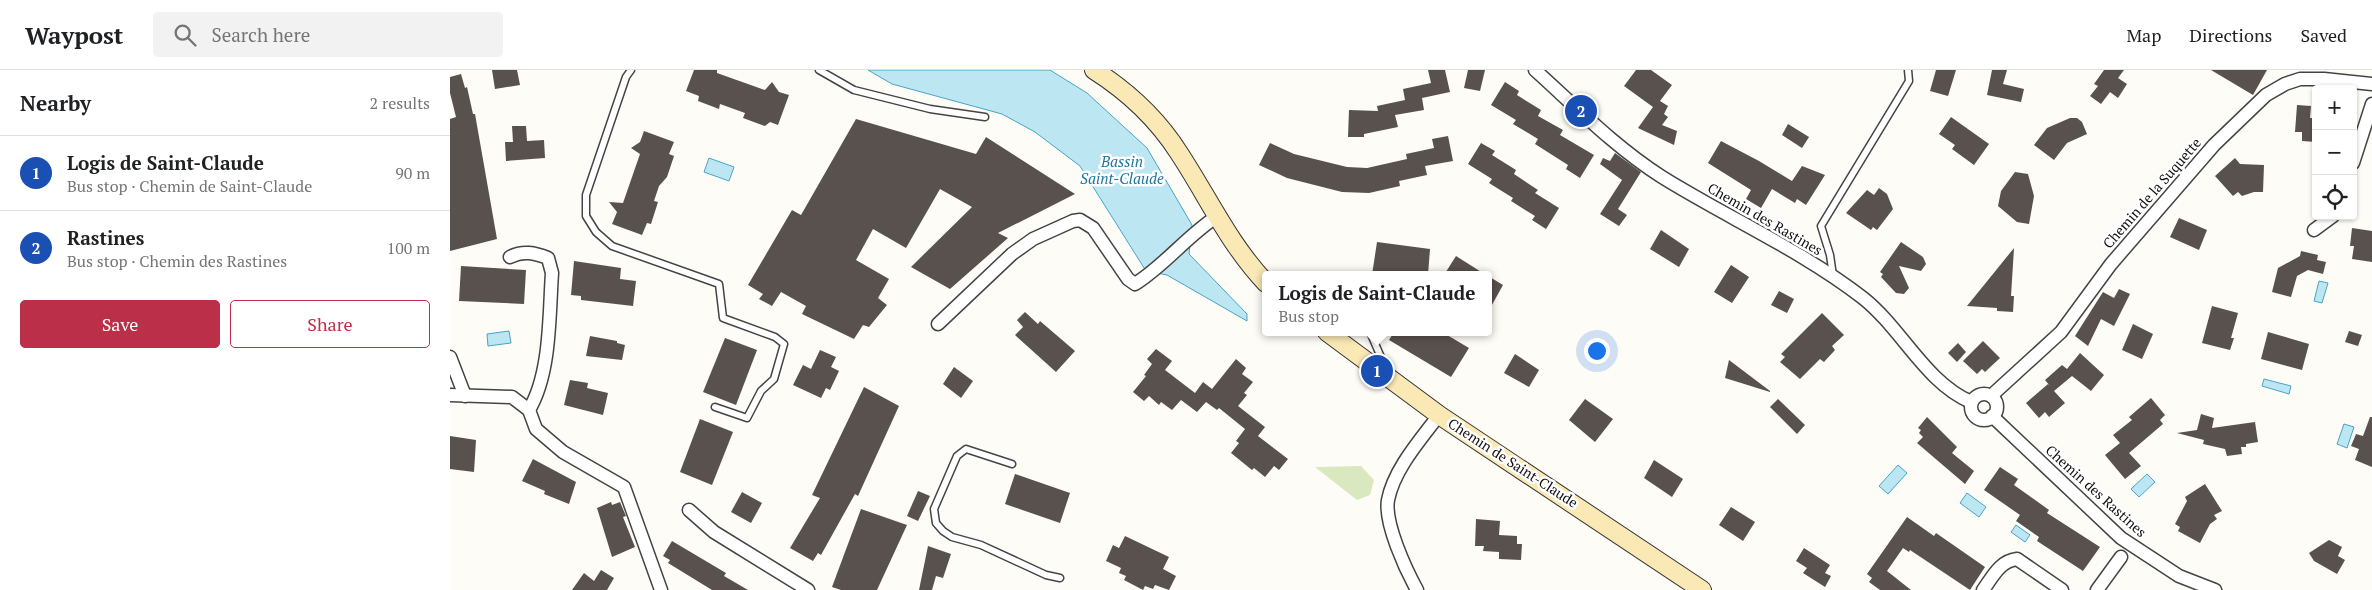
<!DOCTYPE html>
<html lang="en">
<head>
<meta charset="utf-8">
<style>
	:root { --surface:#fff; --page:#f2f2f2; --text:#202124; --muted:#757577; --line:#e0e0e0; --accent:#bb2f48 }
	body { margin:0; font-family:"PT Serif",serif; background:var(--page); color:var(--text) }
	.controls { position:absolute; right:15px; top:15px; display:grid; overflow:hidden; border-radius:5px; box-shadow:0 1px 4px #0004 }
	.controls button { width:45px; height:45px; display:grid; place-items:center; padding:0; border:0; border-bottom:1px solid var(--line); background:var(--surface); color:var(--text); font:25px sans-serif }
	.you { position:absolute; left:1146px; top:280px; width:18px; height:18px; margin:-12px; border:4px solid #fff; border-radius:50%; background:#1a73e8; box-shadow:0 0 0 8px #1a73e833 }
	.badge { display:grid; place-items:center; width:32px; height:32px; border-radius:50%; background:var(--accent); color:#fff; font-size:16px; font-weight:700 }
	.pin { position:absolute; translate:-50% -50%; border:2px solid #fff; box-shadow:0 1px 5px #0006 }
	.popup { position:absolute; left:812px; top:201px; width:230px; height:65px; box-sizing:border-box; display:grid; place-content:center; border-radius:5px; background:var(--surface); filter:drop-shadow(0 1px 4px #0005); font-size:16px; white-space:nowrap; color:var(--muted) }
	.popup b { font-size:19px; color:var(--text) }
	.popup::after { content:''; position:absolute; left:50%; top:100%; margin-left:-10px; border:10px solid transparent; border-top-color:var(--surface) }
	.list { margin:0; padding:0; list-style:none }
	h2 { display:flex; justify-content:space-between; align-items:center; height:65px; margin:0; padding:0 20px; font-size:21px }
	h2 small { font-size:16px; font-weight:400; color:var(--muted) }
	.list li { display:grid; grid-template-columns:32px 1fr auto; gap:15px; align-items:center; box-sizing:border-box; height:75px; padding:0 20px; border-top:1px solid var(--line) }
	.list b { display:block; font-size:19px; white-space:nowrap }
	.list p { margin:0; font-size:16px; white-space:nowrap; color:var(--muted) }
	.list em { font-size:16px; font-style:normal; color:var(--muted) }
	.actions { display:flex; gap:10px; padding:15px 20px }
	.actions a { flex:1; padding:11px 0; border:1px solid var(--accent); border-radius:5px; text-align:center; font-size:18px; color:var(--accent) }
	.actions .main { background:var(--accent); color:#fff }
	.icon { flex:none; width:28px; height:28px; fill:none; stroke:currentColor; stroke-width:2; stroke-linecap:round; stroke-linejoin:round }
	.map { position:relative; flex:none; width:1922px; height:520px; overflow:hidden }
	header { display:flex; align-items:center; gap:30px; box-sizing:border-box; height:70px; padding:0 25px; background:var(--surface); border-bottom:1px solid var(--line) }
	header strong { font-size:24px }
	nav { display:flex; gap:28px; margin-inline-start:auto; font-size:18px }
	.search { width:350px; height:45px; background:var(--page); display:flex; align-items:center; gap:12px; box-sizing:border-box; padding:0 18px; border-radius:5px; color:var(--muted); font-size:19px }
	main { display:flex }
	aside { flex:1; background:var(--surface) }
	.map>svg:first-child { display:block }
	.green { fill:#dae8c0 }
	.water { fill:#bde6f3; stroke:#47a5c7 }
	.building { fill:#59514e }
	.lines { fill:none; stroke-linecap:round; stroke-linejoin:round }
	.lane-casing { stroke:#444; stroke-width:9 }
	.street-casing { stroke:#444; stroke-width:15 }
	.secondary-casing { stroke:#333; stroke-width:20 }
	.lane { stroke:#fff; stroke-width:6 }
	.street { stroke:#fff; stroke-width:12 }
	.secondary { stroke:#fae9b5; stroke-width:18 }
	.labels { text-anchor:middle; stroke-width:5; stroke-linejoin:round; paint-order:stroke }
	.street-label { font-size:14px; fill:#111; stroke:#fff }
	.water-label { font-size:15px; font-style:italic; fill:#1f779e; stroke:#fff }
</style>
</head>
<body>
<header>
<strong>Waypost</strong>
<div class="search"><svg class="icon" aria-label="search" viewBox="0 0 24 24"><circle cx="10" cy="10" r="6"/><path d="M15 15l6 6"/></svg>Search here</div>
<nav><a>Map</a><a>Directions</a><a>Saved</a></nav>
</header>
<main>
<aside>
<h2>Nearby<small>2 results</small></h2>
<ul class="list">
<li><span class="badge" style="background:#1a4fb4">1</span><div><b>Logis de Saint-Claude</b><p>Bus stop · Chemin de Saint-Claude</p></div><em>90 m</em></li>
<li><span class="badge" style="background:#1a4fb4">2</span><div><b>Rastines</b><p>Bus stop · Chemin des Rastines</p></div><em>100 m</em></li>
</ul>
<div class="actions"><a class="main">Save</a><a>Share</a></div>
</aside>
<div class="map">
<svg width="1922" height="520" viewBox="0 0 1922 520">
	<rect width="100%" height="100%" fill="#fefcf6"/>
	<polygon class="green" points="911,396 924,410 920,425 907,430 865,397"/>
	<g class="water">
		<polygon points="418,0 600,0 637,23 697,78 742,155 739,184 797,244 797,251 717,205 696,201 630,96 585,62 552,44 442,14"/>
		<polygon points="259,88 284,97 279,111 254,102"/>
		<polygon points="1869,211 1878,213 1872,233 1864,231"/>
		<polygon points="59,261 61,273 38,276 37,264"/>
		<polygon points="1814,309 1841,316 1839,324 1812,316"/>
		<polygon points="1894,354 1904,357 1897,378 1887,374"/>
		<polygon points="1448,395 1457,403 1438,424 1429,416"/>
		<polygon points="1697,404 1705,412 1689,427 1681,419"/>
		<polygon points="1517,423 1536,437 1529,447 1510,433"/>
		<polygon points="1566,455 1580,465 1575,472 1561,462"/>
	</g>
	<g class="building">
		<polygon points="42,0 67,0 70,15 45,19"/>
		<polygon points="244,0 267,0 267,3 315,20 322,12 329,22 339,25 328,55 320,52 315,56 293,48 295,43 270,34 269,39 248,31 249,26 236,21"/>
		<polygon points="978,0 995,0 1000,22 972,28 974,40 945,45 948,57 914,64 914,67 898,67 899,40 928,41 927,36 955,30 953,19 981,13"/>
		<polygon points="1018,0 1035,0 1030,21 1014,18"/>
		<polygon points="1186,0 1201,0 1222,15 1210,31 1218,36 1214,44 1218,47 1212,55 1227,61 1224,75 1188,58 1203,37 1174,16"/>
		<polygon points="1486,0 1506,0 1498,26 1480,21"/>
		<polygon points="1542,0 1557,0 1553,14 1574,19 1571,32 1537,25"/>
		<polygon points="1654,0 1674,0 1668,8 1677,14 1668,28 1660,22 1651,34 1640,26 1648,16 1644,14"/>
		<polygon points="1761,0 1817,0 1803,25"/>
		<polygon points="11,4 15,18 17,17 23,44 25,44 47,169 0,181 0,49 6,47 0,23 0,7"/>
		<polygon points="1055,12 1069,21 1067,25 1091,40 1088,46 1113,60 1110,65 1144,85 1130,108 1116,99 1118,95 1085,74 1088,69 1063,54 1066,50 1041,35"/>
		<polygon points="1847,35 1861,36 1860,48 1866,48 1866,72 1852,71 1852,62 1845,62"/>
		<polygon points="1501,47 1539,74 1524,95 1502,79 1505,75 1489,64"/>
		<polygon points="1620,48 1627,48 1632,52 1637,64 1617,73 1604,90 1584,75 1597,58"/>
		<polygon points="406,49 526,84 536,67 625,124 548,163 558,168 500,219 461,197 522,137 490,119 456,178 423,159 406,190 439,209 428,228 437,235 419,257 413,255 404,269 352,244 356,236 331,222 322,236 309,229 313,224 298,215 342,140 351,145"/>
		<polygon points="1338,54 1359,67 1352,78 1332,65"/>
		<polygon points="62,56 76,56 77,71 94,70 95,88 56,91 55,72 63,72"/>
		<polygon points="194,61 224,72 219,84 224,86 217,107 209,116 204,131 208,132 201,154 197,153 192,165 162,154 167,142 159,132 173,133 190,84 181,78 190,72"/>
		<polygon points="998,66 1003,91 975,96 977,105 949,111 950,116 919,123 892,122 837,108 809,95 820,73 844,84 897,97 917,98 957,89 956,84 984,78 982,69"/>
		<polygon points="1271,71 1309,91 1342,111 1352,96 1375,105 1356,135 1347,129 1345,133 1322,119 1311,138 1296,129 1301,120 1258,93"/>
		<polygon points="1031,73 1045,81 1042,85 1066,100 1064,104 1088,120 1085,123 1109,138 1096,159 1082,150 1085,146 1061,131 1063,128 1039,113 1042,109 1018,94"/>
		<polygon points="1165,83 1191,102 1168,139 1177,145 1169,156 1150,144 1172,110 1150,94 1153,88 1160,91"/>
		<polygon points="1785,88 1790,94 1814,95 1813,122 1804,122 1792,126 1788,122 1783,126 1765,106"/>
		<polygon points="1565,102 1578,104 1584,126 1579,154 1567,152 1548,136 1551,121"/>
		<polygon points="1429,118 1437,124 1443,139 1427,160 1423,157 1421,160 1396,143 1417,120 1424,125"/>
		<polygon points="1729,148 1757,160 1749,180 1720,167"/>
		<polygon points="1902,158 1922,161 1922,192 1902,189 1904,176 1900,176"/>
		<polygon points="1211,160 1239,179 1229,197 1200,179"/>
		<polygon points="927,172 980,179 978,205 922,205"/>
		<polygon points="1451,172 1473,187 1476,194 1471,201 1449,196 1459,218 1454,224 1446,223 1431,207 1433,204 1430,202"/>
		<polygon points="1564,178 1561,226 1564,226 1563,242 1547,241 1547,238 1517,236"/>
		<polygon points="1851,181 1868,185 1867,190 1876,192 1873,204 1858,200 1847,206 1841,227 1822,222 1828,198 1850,186"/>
		<polygon points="1006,186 1036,205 994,205"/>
		<polygon points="124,191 171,198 170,209 186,211 183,236 131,230 131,226 121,225"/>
		<polygon points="1281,195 1299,207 1282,233 1264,222"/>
		<polygon points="11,196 76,200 74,234 9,231"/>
		<polygon points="1038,206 1053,215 1038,242"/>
		<polygon points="1669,219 1680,224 1664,256 1651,249 1638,276 1625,266 1653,222 1664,228"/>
		<polygon points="1329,221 1344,229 1337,243 1321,235"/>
		<polygon points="1762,236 1788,243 1781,268 1784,268 1780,280 1752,273"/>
		<polygon points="575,242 588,254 590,251 625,281 606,302 565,265 573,257 567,250"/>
		<polygon points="1372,243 1394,265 1382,276 1385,280 1374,292 1370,289 1350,309 1330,292 1335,287 1331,284"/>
		<polygon points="1683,254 1703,264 1692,289 1672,280"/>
		<polygon points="1899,261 1912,265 1908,276 1895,272"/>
		<polygon points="944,262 992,262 1019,278 1001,307 939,270"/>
		<polygon points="1818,262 1859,274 1852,300 1811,289"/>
		<polygon points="140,266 167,271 167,273 175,275 172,290 136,286"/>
		<polygon points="275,268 307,280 286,335 253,322"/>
		<polygon points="1533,271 1550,288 1535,302 1532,299 1527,304 1513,291"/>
		<polygon points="1508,273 1516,282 1507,292 1498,283"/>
		<polygon points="706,279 722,291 715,300 745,323 753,312 762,319 786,289 796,298 792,304 803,312 794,323 797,325 788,336 815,357 808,366 838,389 829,400 824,396 815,407 804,398 802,400 781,383 789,373 786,371 795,359 769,338 767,340 756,332 747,342 731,330 722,340 711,332 709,335 699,326 694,331 683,322 696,306 694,305 702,294 697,289"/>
		<polygon points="370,280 386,287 381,297 389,301 380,320 376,318 371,328 343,315 353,295 361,299"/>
		<polygon points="1630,283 1654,305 1641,321 1622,306 1604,321 1615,333 1599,347 1595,342 1589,348 1576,333 1598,314 1600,316 1595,310 1612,295 1617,299"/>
		<polygon points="1065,284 1089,300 1079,317 1054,303"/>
		<polygon points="1279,290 1320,321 1320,322 1275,308"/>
		<polygon points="504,297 523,311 511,328 493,314"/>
		<polygon points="120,310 138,313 137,318 158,323 153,345 114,335"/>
		<polygon points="414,317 449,336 408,426 405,424 371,485 368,483 363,491 340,478 370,428 362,425"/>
		<polygon points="1701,328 1715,345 1710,350 1713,354 1679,383 1691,396 1675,409 1655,385 1670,373 1663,365 1682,350 1679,347"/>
		<polygon points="1135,329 1163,349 1145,372 1119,350"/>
		<polygon points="1328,329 1355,355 1347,364 1320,337"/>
		<polygon points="1751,344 1764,348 1762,358 1805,352 1808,372 1796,374 1796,377 1791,377 1792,384 1777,386 1775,379 1753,374 1754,370 1727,363 1747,360"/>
		<polygon points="1477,347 1507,377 1502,383 1524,401 1515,414 1467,373 1473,367 1469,363 1471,360 1468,358"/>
		<polygon points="1920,347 1922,347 1922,397 1905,390 1909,379 1901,376 1906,364 1913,366"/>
		<polygon points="250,349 283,362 262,415 230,402"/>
		<polygon points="0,366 26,370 24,402 0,399"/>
		<polygon points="83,389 126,412 119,434 94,424 95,421 72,411"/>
		<polygon points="1204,390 1233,409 1222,427 1194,408"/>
		<polygon points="1550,397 1568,409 1564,415 1599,440 1597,443 1650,477 1633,501 1587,471 1589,467 1566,451 1570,445 1534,420"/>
		<polygon points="565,404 620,423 610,453 555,434"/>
		<polygon points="1755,414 1772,441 1764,445 1767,449 1760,454 1750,473 1728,461 1730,457 1725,454 1737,431 1735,427"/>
		<polygon points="468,421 480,426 468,451 457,446"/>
		<polygon points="292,422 312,433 301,453 281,442"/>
		<polygon points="161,432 162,435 170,432 176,446 173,447 185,477 162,487 147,438"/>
		<polygon points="1281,437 1305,452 1293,471 1269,455"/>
		<polygon points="411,439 457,455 427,520 391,520 382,517"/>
		<polygon points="1457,447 1484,466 1486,463 1535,497 1520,520 1460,480 1459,482 1453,478 1437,501 1461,520 1430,520 1419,512 1422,508 1417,504"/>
		<polygon points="1026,449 1050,451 1049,465 1067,466 1067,474 1072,474 1071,490 1049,489 1049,482 1033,481 1034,476 1025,476"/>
		<polygon points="675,466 719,487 713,499 726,506 719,520 705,515 703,519 695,516 693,520 674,510 676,506 669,503 671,498 656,491 663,475 669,478"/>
		<polygon points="1879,470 1892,477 1888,486 1895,490 1887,504 1864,491 1859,483"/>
		<polygon points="222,471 276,503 274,506 298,520 262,520 218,493 220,490 213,486"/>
		<polygon points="478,476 501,484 493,508 486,506 482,520 469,520"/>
		<polygon points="1354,478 1380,495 1375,503 1381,506 1375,517 1353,503 1357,498 1346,491"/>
		<polygon points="151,500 164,508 157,520 122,520 134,503 144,511"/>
	</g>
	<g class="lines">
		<g class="lane-casing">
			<g id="lane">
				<polyline points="181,0 176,7 136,125 136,146 146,162 162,176 269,214 273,248 325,267 334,274 324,309 311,321 297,348 265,337"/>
				<polyline points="369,0 404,20 480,39 535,47"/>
				<polyline points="1383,206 1380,185 1371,156 1459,11 1458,0"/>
				<polyline points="920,262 937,301"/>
				<polyline points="562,394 516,379 507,386 484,439 486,453 493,461 502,467 531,475 596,505 610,508"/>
			</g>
		</g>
		<g class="street-casing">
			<g id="street">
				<path d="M1085,0c41,37 80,77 127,107 66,41 139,73 201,121 39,31 62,84 108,104"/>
				<polyline points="1903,93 1922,34"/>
				<polyline points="1864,160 1883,146"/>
				<path d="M60,187c13,-7 25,-4 38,1l4,15c-3,42 -1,100 -23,137"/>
				<path d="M488,254l74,-70 21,-15 40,-18 7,-1 13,8 35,51 7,5c30,-19 51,-47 81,-67"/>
				<polyline points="0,287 15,326"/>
				<circle cx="1534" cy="337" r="13"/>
				<polyline points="0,325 62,327 79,340"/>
				<polyline points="1541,326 1611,262 1661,194 1764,75 1816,25 1835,14 1850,9 1874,9 1922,14"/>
				<polyline points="79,340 86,359 113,382 174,417 211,520"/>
				<polyline points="1542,346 1671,468 1729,506 1765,520"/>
				<polyline points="239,440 264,462 358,520"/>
				<path d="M967,520c-11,-20 -33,-67 -29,-90 6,-31 33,-61 51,-85"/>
				<path d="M1533,520c10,-14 17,-29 34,-31l45,31"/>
				<polyline points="1647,520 1671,487"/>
			</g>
		</g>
		<g class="secondary-casing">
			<g id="secondary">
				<path d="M644,0c33,21 64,50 85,83 29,44 50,91 87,130"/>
				<polyline points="877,262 989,345 1252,520"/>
			</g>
		</g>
		<use href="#lane" class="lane"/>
		<use href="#street" class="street"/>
		<use href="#secondary" class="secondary"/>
	</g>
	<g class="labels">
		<g class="street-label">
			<text transform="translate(1702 123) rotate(-49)" y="5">Chemin de la Suquette</text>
			<text transform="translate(1315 149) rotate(30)" y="5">Chemin des Rastines</text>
			<text transform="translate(1063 393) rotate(33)" y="5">Chemin de Saint-Claude</text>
			<text transform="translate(1646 421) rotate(42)" y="5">Chemin des Rastines</text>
		</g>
		<g class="water-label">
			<text x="672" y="97">Bassin<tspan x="672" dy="17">Saint-Claude</tspan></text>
		</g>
	</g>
</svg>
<div class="controls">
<button>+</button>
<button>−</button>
<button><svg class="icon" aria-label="locate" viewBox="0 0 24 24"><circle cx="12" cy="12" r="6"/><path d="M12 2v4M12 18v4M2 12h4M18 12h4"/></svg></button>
</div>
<div class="you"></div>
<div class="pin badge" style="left:927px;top:301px;background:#1a4fb4">1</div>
<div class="popup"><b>Logis de Saint-Claude</b>Bus stop</div>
<div class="pin badge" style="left:1131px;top:41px;background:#1a4fb4">2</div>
</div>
</main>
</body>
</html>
